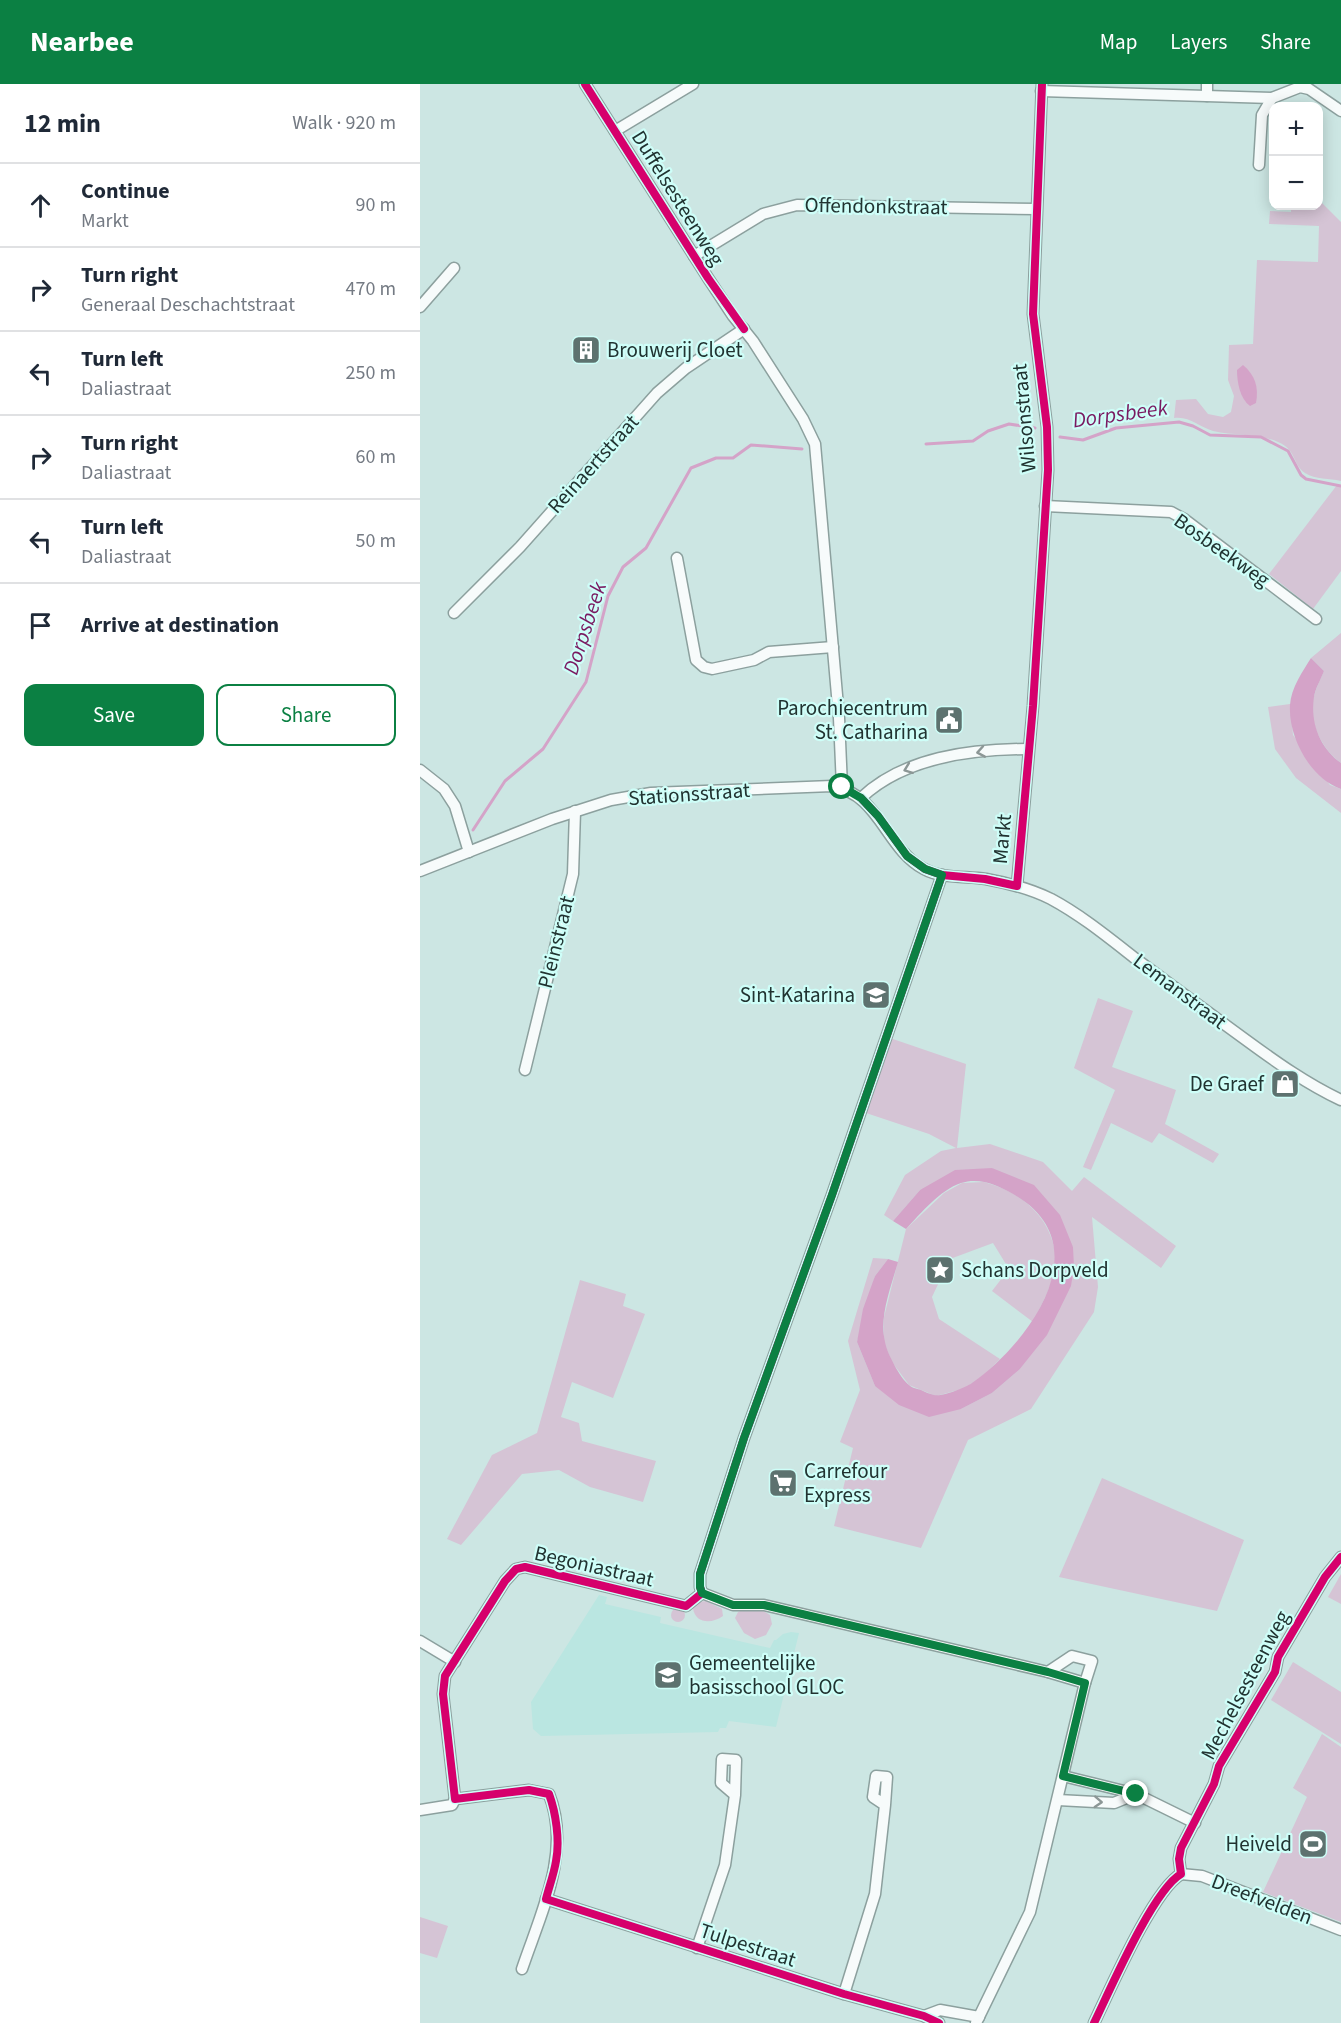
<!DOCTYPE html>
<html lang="en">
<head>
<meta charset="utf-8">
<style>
	:root { --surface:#fff; --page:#f2f2f3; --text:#1f2937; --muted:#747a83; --line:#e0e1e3; --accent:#0b8043 }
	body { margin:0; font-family:"Source Sans 3",sans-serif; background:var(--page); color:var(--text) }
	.controls { position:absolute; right:18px; top:18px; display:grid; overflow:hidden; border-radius:12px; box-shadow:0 3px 15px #0003 }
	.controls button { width:54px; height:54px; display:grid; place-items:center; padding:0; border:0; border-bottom:2px solid var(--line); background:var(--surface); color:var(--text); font:30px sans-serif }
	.stop { position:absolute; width:18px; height:18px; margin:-14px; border:4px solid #0b8043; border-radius:50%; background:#fff }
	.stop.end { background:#0b8043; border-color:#fff; box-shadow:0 2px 6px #0008 }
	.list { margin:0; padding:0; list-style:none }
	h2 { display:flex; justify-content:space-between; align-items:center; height:78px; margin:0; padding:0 24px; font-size:26px }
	h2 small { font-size:20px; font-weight:400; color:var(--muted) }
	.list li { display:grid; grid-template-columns:39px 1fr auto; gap:18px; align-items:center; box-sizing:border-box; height:84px; padding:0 24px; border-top:2px solid var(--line) }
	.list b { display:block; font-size:22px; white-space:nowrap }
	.list p { margin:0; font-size:20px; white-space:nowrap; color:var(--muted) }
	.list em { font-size:20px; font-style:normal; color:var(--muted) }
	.actions { display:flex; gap:12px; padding:18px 24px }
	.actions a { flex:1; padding:14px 0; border:2px solid var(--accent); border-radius:12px; text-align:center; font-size:21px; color:var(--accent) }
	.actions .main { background:var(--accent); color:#fff }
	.icon { flex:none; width:33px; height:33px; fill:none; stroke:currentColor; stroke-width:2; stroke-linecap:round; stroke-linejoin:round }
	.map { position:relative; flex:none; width:921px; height:1939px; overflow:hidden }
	header { display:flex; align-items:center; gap:36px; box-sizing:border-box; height:84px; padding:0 30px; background:var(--accent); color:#fff }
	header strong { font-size:28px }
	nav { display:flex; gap:33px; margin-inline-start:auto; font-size:21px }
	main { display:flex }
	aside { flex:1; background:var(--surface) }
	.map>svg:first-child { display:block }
	.built { fill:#bae6e1 }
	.green { fill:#d5c4d5 }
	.water { fill:#d4a3c8 }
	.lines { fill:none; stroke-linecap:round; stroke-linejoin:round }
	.stream { stroke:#d4a3c8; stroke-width:3 }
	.minor-casing { stroke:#8ca09e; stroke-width:13 }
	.minor { stroke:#f7fbfb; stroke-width:10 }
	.cycleway-casing { stroke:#cefef8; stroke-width:11 }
	.cycleway { stroke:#d6006c; stroke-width:8 }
	.oneway { stroke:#8c9796 }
	.route { stroke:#0b8043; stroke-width:8 }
	.labels { text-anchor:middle; stroke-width:4.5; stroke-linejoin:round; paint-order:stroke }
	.street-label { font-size:21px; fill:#213331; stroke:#cefef8 }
	.poi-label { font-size:21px; fill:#213331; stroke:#cefef8; text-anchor:start }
	.water-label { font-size:22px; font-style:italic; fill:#7a1a61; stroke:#cefef8 }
</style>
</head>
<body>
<header>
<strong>Nearbee</strong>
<nav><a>Map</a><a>Layers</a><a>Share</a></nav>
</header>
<main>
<aside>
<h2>12 min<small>Walk · 920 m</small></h2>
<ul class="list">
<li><svg class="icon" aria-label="ahead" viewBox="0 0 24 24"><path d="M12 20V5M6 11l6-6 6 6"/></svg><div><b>Continue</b><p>Markt</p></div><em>90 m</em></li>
<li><svg class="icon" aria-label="right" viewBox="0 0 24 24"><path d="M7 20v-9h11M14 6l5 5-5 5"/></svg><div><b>Turn right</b><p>Generaal Deschachtstraat</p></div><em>470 m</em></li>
<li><svg class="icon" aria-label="left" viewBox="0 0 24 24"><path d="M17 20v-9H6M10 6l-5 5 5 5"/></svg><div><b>Turn left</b><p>Daliastraat</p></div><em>250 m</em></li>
<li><svg class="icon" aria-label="right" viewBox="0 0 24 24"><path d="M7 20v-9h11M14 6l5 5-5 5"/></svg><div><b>Turn right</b><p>Daliastraat</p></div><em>60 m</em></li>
<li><svg class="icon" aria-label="left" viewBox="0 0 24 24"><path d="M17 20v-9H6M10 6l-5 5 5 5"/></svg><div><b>Turn left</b><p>Daliastraat</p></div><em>50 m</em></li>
<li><svg class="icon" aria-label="arrive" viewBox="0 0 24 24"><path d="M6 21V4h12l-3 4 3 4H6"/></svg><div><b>Arrive at destination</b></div></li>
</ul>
<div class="actions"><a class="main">Save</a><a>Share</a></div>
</aside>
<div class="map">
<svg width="921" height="1939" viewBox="0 0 921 1939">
	<rect width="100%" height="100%" fill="#cce6e3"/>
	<polygon class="built" points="179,1511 187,1513 185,1520 241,1533 240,1539 350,1564 354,1556 356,1556 363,1550 371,1548 379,1549 356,1643 309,1637 306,1644 300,1644 298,1648 121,1652 113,1645 111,1618"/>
	<g class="green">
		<path d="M899,116l22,22v259c-12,-3 -25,-1 -36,-8 -13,-9 -8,-23 -27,-31 -20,-9 -43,-6 -65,-11 -14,-4 -23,-15 -39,-13l2,-18 20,-1 12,15 15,3 8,-5 3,-16 -6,-16 1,-35 24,-1 4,-84 61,2 1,-36 -50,-2 1,-13 21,1v-6h27z"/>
		<polygon points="917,401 921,402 921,487 893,525 849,490"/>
		<path d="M921,549v130c-20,-15 -35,-44 -26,-70 2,-7 6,-15 9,-22l-13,-13z"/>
		<polygon points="870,620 873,651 910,701 921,705 921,729 876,694 855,665 848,623"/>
		<polygon points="678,914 713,927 692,983 756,1006 745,1040 799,1070 793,1079 739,1049 732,1059 691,1039 671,1086 663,1083 695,1006 654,984"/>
		<polygon points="470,954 546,980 537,1064 570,1060 623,1078 652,1107 664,1093 756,1162 741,1184 672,1133 678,1203 674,1228 611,1325 548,1356 501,1464 414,1442 433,1364 420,1358 440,1306 428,1257 453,1174 468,1175 455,1192 437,1258 455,1302 541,1325 572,1309 599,1286 653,1163 572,1084 500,1106 473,1137 464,1131 485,1091 521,1067 536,1064 509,1050 446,1029"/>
		<path d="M564,1098c31,8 60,28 69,61 1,6 4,13 3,18 -2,22 -14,42 -23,61l-41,-31 17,-22 -16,-26 -43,16 -18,38 7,22 61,40 -15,15 -19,14 -30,8 -27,-11 -17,-23 -8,-20v-25l22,-88 38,-36 18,-10z"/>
		<polygon points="160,1196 206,1210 203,1222 225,1230 193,1314 152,1298 141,1333 159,1339 162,1357 236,1377 223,1418 170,1403 139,1386 102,1390 41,1461 27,1455 72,1371 117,1349"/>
		<polygon points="682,1394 824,1456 797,1527 639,1493"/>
		<polygon points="921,1490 921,1520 908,1513"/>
		<path d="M286,1517l16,8 1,7c-11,8 -28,8 -30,-8l5,-6z"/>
		<circle cx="258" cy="1531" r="7"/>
		<polygon points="325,1525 342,1526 350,1531 352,1540 346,1551 335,1555 324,1549 315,1534 318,1528"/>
		<polygon points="873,1578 921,1608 921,1660 851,1616"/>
		<polygon points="902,1650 921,1663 921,1838 843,1808 887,1713 873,1704"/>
		<polygon points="0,1833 28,1842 17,1874 0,1869"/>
	</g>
	<g class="water">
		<path d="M823,281c12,10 16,22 13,38l-6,3c-10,-7 -13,-24 -13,-36z"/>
		<path d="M891,574l13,13c-3,8 -9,18 -10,26 -4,26 6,51 27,66v26c-31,-11 -53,-52 -51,-84 1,-17 13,-34 21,-47z"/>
		<path d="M572,1084l42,17 26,30 13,32 1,20 -3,19 -24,49 -28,35 -27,23 -31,16 -32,8 -30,-12 -24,-19 -18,-44 6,-33 12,-33 13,-17 10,3c-7,25 -19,54 -13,80 2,11 15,36 24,43 3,3 9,4 12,5 4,2 9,4 13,5 8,2 31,-7 38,-12 57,-40 130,-139 41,-189 -15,-9 -34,-17 -52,-11 -21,7 -40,30 -55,46l-13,-8 27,-31 35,-20z"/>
	</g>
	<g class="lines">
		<g class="stream">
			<polyline points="640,353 663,356 696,344 759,338 773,342 790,351 841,353 868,367 881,391 886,395 921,402"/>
			<polyline points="506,360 553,357 568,347 589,340 615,344"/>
			<polyline points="53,746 85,697 123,665 166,598 188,512 203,483 226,464 271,384 296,374 313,374 331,361 382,365"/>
		</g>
		<g class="minor-casing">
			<g id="minor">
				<polyline points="165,0 288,194 313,232 333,257 383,335 395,360 419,634 422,703"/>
				<polyline points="621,7 852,14 880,3 889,5 921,27"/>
				<polyline points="787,12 787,0"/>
				<polyline points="195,47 273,0"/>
				<polyline points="839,81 842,31 852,14"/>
				<polyline points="274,172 343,130 377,121 616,125"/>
				<polyline points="0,223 34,184"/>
				<polyline points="625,422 751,428 764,435 896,535"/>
				<polyline points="257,474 276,576 284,583 292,585 334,576 349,568 413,563"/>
				<polyline points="34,529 100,463 237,309 266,284 324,245"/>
				<polyline points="0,686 24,705 35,722 49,768"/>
				<path d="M441,714c43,-41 110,-49 167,-49"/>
				<path d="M0,787l132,-52 59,-19 40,-7 181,-7c48,8 53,62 92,83 18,10 42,7 62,10 22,4 45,10 65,20 30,16 58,39 85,60 36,27 73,54 110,81 30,22 61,44 95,60"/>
				<polyline points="597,802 613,622 628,386 627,343 613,230 622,0"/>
				<polyline points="105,986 153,790 155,727"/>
				<polyline points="282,1509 280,1503 280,1490 324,1354 412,1111 522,791"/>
				<polyline points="282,1509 313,1521 344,1521 628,1588 665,1599 610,1828 556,1939"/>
				<polyline points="0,1557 35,1578"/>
				<polyline points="628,1588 652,1572 672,1577 665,1599"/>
				<polyline points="643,1692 716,1710 775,1739"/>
				<polyline points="638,1716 694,1719 716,1710"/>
				<polyline points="0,1726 32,1721 35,1715"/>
				<polyline points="761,1790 782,1792 921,1846"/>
				<polyline points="126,1815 424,1910 504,1932 519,1939"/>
				<polyline points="277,1864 305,1781 315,1711 301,1699 302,1675 316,1676 315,1711"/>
				<path d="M102,1885c18,-54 50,-117 27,-175l-20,-4 -74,9 -12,-105 2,-18 60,-95 11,-12 9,-2 161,39 16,-13"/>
				<polyline points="424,1910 455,1810 465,1721 453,1713 456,1692 467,1693 465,1721"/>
				<polyline points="504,1932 520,1926 559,1933"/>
				<path d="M674,1939c16,-33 59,-133 87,-149l-2,-15 2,-11 33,-64 5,-18 56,-94 3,-15 47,-80 16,-20"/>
			</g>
		</g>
		<use href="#minor" class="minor"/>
		<g class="cycleway-casing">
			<g id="cycleway">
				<polyline points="165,0 288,194 324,245"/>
				<polyline points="441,714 458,732 487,772 505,785 522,791 565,795 597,802 613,622 628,386 627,343 613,230 622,0"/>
				<path d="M519,1939l-15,-7 -80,-22 -298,-95c3,-12 8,-25 10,-38 4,-20 0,-48 -7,-67l-20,-4 -74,9 -12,-105 2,-18 60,-95 11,-12 9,-2 161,39 16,-13 -2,-6v-13l44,-136 88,-243 110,-320"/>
				<path d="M674,1939c16,-33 59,-133 87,-149l-2,-15 2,-11 33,-64 5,-18 56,-94 3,-15 47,-80 16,-20"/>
			</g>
		</g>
		<use href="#cycleway" class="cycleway"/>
	</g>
	<defs><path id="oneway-chevron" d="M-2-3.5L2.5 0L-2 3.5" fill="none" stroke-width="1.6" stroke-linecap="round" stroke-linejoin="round" transform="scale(1.5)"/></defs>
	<g class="oneway">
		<use href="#oneway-chevron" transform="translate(561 668) rotate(170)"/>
		<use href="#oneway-chevron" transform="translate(488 685) rotate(159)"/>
		<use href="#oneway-chevron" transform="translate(678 1718) rotate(3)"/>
	</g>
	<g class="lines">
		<polyline class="route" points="422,703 441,714 458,732 487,772 505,785 522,791 412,1111 324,1354 280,1490 280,1503 282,1509 313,1521 344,1521 628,1588 665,1599 643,1692 716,1710"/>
	</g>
	<defs>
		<g id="building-square" transform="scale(1.5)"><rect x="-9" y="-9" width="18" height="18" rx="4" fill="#5d726f" stroke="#cefef8"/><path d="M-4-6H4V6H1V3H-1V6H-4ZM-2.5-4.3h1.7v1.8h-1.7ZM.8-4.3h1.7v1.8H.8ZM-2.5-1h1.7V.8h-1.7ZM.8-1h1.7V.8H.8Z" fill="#fff"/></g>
		<g id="civic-square" transform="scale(1.5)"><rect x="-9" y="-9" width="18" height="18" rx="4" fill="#5d726f" stroke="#cefef8"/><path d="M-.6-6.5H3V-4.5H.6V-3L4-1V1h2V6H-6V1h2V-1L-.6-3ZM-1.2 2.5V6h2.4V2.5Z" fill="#fff"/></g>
		<g id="school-square" transform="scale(1.5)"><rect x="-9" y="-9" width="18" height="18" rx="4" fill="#5d726f" stroke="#cefef8"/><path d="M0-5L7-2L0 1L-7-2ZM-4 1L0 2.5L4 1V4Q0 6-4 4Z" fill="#fff"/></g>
		<g id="shop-square" transform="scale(1.5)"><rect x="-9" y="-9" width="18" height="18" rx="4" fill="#5d726f" stroke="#cefef8"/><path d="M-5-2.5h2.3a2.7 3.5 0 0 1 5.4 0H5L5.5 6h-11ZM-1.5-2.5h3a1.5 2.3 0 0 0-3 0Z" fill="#fff"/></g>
		<g id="sight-square" transform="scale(1.5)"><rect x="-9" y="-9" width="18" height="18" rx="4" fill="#5d726f" stroke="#cefef8"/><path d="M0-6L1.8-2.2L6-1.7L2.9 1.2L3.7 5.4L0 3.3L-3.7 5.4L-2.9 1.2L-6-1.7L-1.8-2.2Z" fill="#fff"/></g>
		<g id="supermarket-square" transform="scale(1.5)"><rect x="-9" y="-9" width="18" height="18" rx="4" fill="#5d726f" stroke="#cefef8"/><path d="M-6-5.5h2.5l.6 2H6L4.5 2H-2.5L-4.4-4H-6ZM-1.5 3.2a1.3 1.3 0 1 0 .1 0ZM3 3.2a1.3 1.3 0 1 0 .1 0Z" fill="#fff"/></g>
		<g id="stadium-square" transform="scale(1.5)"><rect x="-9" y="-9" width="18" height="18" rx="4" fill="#5d726f" stroke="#cefef8"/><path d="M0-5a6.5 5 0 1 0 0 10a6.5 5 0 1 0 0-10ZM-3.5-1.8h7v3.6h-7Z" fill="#fff"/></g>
	</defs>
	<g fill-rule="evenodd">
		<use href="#building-square" x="166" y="266"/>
		<use href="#civic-square" x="529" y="636"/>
		<use href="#school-square" x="456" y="911"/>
		<use href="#shop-square" x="865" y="1000"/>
		<use href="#sight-square" x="520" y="1186"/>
		<use href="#supermarket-square" x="363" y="1399"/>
		<use href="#school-square" x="248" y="1591"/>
		<use href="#stadium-square" x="893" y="1760"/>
	</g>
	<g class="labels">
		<g class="street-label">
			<text transform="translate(258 114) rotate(58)" y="7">Duffelsesteenweg</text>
			<text transform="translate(456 122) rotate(1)" y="7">Offendonkstraat</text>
			<text transform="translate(604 334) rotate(-95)" y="7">Wilsonstraat</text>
			<text transform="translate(173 380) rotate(-48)" y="7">Reinaertstraat</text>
			<text transform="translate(802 466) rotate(35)" y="7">Bosbeekweg</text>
			<text transform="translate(269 710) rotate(-4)" y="7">Stationsstraat</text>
			<text transform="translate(582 755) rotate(-85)" y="7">Markt</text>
			<text transform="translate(136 858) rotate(-76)" y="7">Pleinstraat</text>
			<text transform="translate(760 907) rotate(37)" y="7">Lemanstraat</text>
			<text transform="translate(174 1482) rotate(13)" y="7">Begoniastraat</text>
			<text transform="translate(825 1601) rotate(-62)" y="7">Mechelsesteenweg</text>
			<text transform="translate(842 1815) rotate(21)" y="7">Dreefvelden</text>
			<text transform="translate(328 1861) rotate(18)" y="7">Tulpestraat</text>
		</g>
		<g class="poi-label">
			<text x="187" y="273">Brouwerij Cloet</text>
			<text x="508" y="631" text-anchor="end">Parochiecentrum<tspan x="508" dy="24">St. Catharina</tspan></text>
			<text x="435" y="918" text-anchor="end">Sint-Katarina</text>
			<text x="844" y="1007" text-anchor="end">De Graef</text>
			<text x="541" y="1193">Schans Dorpveld</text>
			<text x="384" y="1394">Carrefour<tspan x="384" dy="24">Express</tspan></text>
			<text x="269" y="1586">Gemeentelijke<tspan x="269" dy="24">basisschool GLOC</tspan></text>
			<text x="872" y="1767" text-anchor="end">Heiveld</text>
		</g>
		<g class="water-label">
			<text transform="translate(700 329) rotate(-8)" y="8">Dorpsbeek</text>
			<text transform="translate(164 544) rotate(-72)" y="8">Dorpsbeek</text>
		</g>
	</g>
</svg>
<div class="controls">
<button>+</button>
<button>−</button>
</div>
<div class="stop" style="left:422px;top:703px"></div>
<div class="stop end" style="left:716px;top:1710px"></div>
</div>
</main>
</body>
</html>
